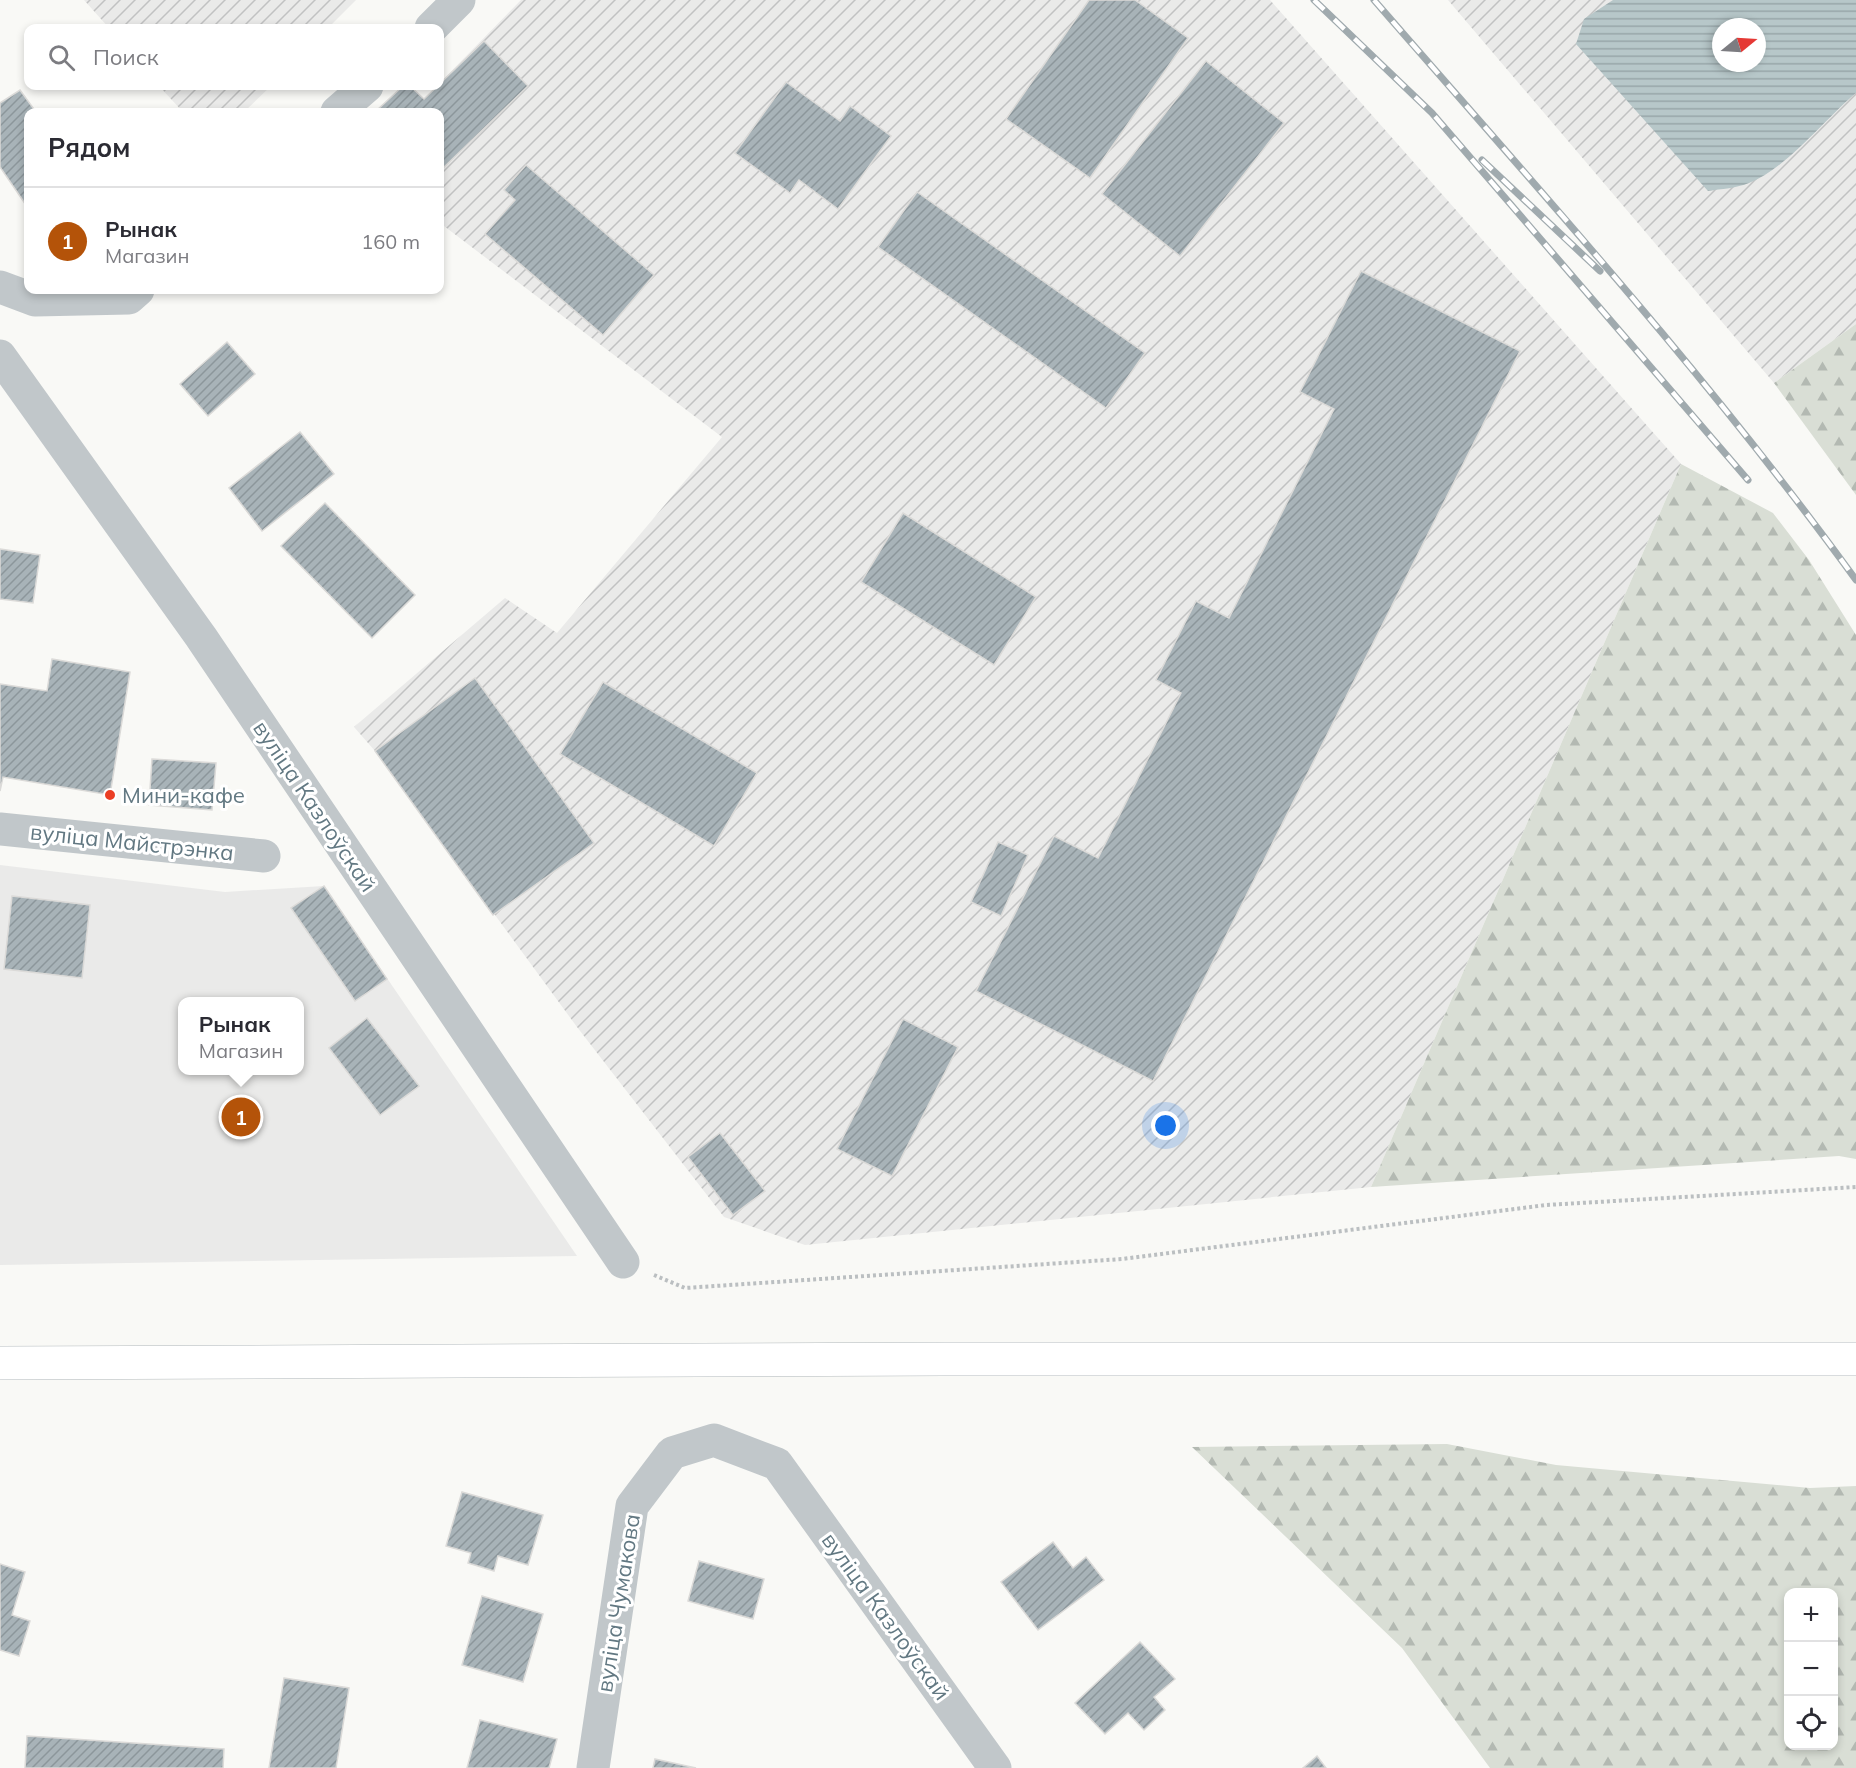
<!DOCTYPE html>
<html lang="ru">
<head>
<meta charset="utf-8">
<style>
	:root { --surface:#fff; --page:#f2f2f3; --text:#2b2b33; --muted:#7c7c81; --line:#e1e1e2; --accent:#b45309 }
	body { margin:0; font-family:Mulish,sans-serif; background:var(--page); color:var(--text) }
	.controls { position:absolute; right:18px; bottom:18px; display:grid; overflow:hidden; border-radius:12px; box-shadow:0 3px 9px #0003 }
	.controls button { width:54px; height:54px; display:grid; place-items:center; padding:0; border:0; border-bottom:2px solid var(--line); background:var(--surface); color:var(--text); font:30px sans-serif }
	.compass { position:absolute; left:1712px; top:18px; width:54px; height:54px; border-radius:50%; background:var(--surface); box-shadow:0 3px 9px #0003; rotate:72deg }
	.you { position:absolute; left:1166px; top:1126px; width:21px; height:21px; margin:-15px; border:4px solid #fff; border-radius:50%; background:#1a73e8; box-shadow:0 0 0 9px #1a73e833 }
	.badge { display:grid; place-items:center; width:39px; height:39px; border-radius:50%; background:var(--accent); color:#fff; font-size:20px; font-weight:700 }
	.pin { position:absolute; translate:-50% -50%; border:3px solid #fff; box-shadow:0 2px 6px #0006 }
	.popup { position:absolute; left:178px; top:997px; width:126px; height:78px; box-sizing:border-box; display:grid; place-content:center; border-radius:12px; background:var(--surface); filter:drop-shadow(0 2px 4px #0005); font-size:20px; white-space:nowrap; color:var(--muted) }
	.popup b { font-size:22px; color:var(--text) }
	.popup::after { content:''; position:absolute; left:50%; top:100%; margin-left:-12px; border:12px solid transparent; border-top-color:var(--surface) }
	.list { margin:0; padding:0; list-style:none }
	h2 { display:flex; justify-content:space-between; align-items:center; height:78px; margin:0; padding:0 24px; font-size:26px }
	h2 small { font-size:20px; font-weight:400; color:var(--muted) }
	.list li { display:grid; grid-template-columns:39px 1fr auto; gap:18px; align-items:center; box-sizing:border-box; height:108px; padding:0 24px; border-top:2px solid var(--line) }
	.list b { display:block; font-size:22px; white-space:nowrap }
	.list p { margin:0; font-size:20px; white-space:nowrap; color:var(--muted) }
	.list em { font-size:20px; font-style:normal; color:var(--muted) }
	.icon { flex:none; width:33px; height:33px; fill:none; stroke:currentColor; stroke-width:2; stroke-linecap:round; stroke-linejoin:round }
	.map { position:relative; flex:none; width:1856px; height:1768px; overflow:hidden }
	.search { position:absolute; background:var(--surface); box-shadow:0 3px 9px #0003; left:24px; top:24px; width:420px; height:66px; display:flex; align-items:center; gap:15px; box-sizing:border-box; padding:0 21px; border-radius:12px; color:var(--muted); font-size:22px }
	.panel { position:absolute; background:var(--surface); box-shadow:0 3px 9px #0003; left:24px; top:108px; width:420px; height:186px; border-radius:12px }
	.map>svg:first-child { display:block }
	.built { fill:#eaeae9; fill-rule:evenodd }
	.industrial { fill:url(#industrial-furrows); fill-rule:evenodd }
	.forest { fill:url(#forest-firs); fill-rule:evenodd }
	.water { fill:url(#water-rules); fill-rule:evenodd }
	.building { fill:url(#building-hatch); stroke:#dbdad8; stroke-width:1.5 }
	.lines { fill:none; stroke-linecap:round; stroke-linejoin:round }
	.major-casing { stroke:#b2b9bc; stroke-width:34 }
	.path { stroke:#bbbfc1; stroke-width:4; stroke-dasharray:3 3; stroke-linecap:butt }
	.minor { stroke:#c1c7ca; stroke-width:33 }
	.major { stroke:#fff; stroke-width:33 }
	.rail-casing { stroke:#a0aaae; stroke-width:7 }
	.rail { stroke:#fff; stroke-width:4.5; stroke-dasharray:14; stroke-linecap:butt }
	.poi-dot { fill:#eb3e24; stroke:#fff; stroke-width:2 }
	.labels { text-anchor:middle; stroke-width:6; stroke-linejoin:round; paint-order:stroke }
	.poi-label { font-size:22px; fill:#627882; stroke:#fff; text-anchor:start }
	.street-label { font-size:22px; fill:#627882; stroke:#fff }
</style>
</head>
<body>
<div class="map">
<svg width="1856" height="1768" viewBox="0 0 1856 1768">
	<defs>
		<pattern id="industrial-furrows" width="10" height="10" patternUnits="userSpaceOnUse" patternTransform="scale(1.5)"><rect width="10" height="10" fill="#eaeae9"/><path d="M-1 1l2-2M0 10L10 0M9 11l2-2" fill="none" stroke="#c1c2c2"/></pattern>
		<pattern id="forest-firs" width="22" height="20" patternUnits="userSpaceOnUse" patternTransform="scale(1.5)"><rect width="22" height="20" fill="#d9ded5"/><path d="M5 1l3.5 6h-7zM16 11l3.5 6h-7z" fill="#b3b9b2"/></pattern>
		<pattern id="water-rules" width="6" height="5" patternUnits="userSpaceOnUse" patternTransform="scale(1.5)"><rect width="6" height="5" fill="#b7c7c9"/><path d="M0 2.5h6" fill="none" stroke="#98a6a9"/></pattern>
		<pattern id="building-hatch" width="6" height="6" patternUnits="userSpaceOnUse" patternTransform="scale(1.5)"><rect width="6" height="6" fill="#a8b3b8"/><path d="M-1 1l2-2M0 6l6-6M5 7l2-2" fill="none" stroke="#8c969b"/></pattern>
	</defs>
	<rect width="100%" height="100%" fill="#f9f9f6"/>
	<path class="built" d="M0,865l225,27 99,-6 253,370 -577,9zM182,1002h118v68h-118z"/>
	<g class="industrial">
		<polygon points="84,0 356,0 328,28 109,28"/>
		<polygon points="521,0 1270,0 1681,464 1371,1187 805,1245 724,1217 577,1027 375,751 354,727 505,598 557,633 722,437 440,223 440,112 375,112 403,86 410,86 424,99"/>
		<path d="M1448,0h408v324l-82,59zM1721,27h36v36h-36z"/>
		<polygon points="159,86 271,86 244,112 183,112"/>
	</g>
	<g class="forest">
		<polygon points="1856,324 1856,495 1774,383"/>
		<polygon points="1681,464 1773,513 1809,560 1856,635 1856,1159 1839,1156 1371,1187"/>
		<path d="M1447,1444l109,21 254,23 46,-2v282h-366l-88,-120 -210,-201zM1788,1592h46v154h-46z"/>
	</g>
	<path class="water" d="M1613,0h243v93c-31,26 -70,76 -107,90 -12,5 -28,6 -41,8l-132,-147 8,-25zM1721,27h36v36h-36z"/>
	<g class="building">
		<polygon points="1089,0 1135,0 1188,38 1090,178 1006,119"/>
		<polygon points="484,41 528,86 440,171 440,112 375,112 403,86 410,86 424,99"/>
		<polygon points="1206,61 1284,123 1180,256 1102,194"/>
		<polygon points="786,82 840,121 850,106 891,136 838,209 799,180 790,193 735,153"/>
		<polygon points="20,90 36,112 28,112 28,208 0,167 0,103"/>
		<polygon points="526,165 654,275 603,335 485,234 515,200 504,190"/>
		<polygon points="917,192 1145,353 1106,408 878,247"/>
		<polygon points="1361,271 1520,351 1153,1081 976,991 1054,836 1098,858 1181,693 1156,680 1196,601 1229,618 1334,409 1300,392"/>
		<polygon points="227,342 255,374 208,416 180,384"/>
		<polygon points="300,432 334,474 262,531 229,488"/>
		<polygon points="325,503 415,595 372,638 281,546"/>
		<polygon points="903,513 1036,597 994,665 861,582"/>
		<polygon points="0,549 40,555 33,603 0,599"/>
		<polygon points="52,659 130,672 110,795 3,777 0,791 0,684 47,691"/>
		<polygon points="475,678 594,843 493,915 375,751"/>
		<polygon points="603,682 757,773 714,846 560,754"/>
		<polygon points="152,759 216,763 212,810 149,805"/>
		<polygon points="998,842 1028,855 1001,916 971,902"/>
		<polygon points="324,886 387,979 355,1001 291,908"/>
		<polygon points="12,896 90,905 82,978 4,969"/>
		<polygon points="367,1018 419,1086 380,1115 329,1048"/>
		<polygon points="903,1019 958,1047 892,1176 837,1149"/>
		<polygon points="720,1133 765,1191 733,1215 688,1157"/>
		<polygon points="462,1492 543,1515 528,1565 498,1556 494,1571 468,1563 471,1553 446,1546"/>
		<polygon points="1053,1542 1073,1568 1086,1557 1104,1580 1038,1630 1001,1582"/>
		<polygon points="699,1561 764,1579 753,1619 688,1601"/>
		<polygon points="0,1564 25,1572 12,1615 30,1621 19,1656 0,1650"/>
		<polygon points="482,1596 543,1614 523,1682 462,1665"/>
		<polygon points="1140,1642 1175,1679 1154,1697 1165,1710 1144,1730 1128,1713 1105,1734 1075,1703"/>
		<polygon points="284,1678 349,1688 336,1768 269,1768"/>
		<polygon points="480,1720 557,1739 549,1768 467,1768"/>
		<polygon points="27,1736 224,1749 223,1768 25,1768"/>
		<polygon points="1317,1756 1326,1768 1303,1768"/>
		<polygon points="655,1759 696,1768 653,1768"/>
	</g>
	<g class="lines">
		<g class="major-casing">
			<polyline id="major" points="0,1363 945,1359 1856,1359"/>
		</g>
		<polyline class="path" points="654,1275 685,1288 1122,1259 1546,1205 1856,1187"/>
		<g class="minor">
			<polyline points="431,28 459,0"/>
			<polyline points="337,112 367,86"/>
			<polyline points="0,287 35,300 129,298 138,290"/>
			<polyline points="0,356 201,637 623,1262"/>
			<polyline points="0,829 264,856"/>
			<polyline points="593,1768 632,1506 672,1453 714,1440 777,1464 995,1768"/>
		</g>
		<use href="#major" class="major"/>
		<g class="rail-casing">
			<g id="rail">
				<polyline points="1314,0 1432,113 1748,480"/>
				<path d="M1374,0c165,190 334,376 482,580"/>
				<polyline points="1482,160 1600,271"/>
			</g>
		</g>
		<use href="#rail" class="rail"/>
	</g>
	<circle class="poi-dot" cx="110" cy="795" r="6"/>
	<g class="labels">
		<g class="poi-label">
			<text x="122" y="803">Мини-кафе</text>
		</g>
		<g class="street-label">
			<text transform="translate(315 806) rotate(56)" y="8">вуліца Казлоўскай</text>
			<text transform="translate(132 842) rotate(6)" y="8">вуліца Майстрэнка</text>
			<text transform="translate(618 1603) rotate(-81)" y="8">вуліца Чумакова</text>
			<text transform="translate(886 1616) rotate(54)" y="8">вуліца Казлоўскай</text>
		</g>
	</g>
</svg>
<div class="controls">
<button>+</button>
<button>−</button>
<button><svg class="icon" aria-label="locate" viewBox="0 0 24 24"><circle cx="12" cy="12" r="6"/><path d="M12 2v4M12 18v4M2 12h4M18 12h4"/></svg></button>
</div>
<svg class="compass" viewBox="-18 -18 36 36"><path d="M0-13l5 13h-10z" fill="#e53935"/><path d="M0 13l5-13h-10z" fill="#7c7c81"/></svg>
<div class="you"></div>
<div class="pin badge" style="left:241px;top:1117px">1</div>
<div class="popup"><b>Рынак</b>Магазин</div>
<div class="search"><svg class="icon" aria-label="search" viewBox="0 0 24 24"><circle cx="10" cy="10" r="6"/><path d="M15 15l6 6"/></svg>Поиск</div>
<section class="panel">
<h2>Рядом<small></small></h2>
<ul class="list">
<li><span class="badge">1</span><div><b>Рынак</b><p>Магазин</p></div><em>160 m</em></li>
</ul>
</section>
</div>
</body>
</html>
